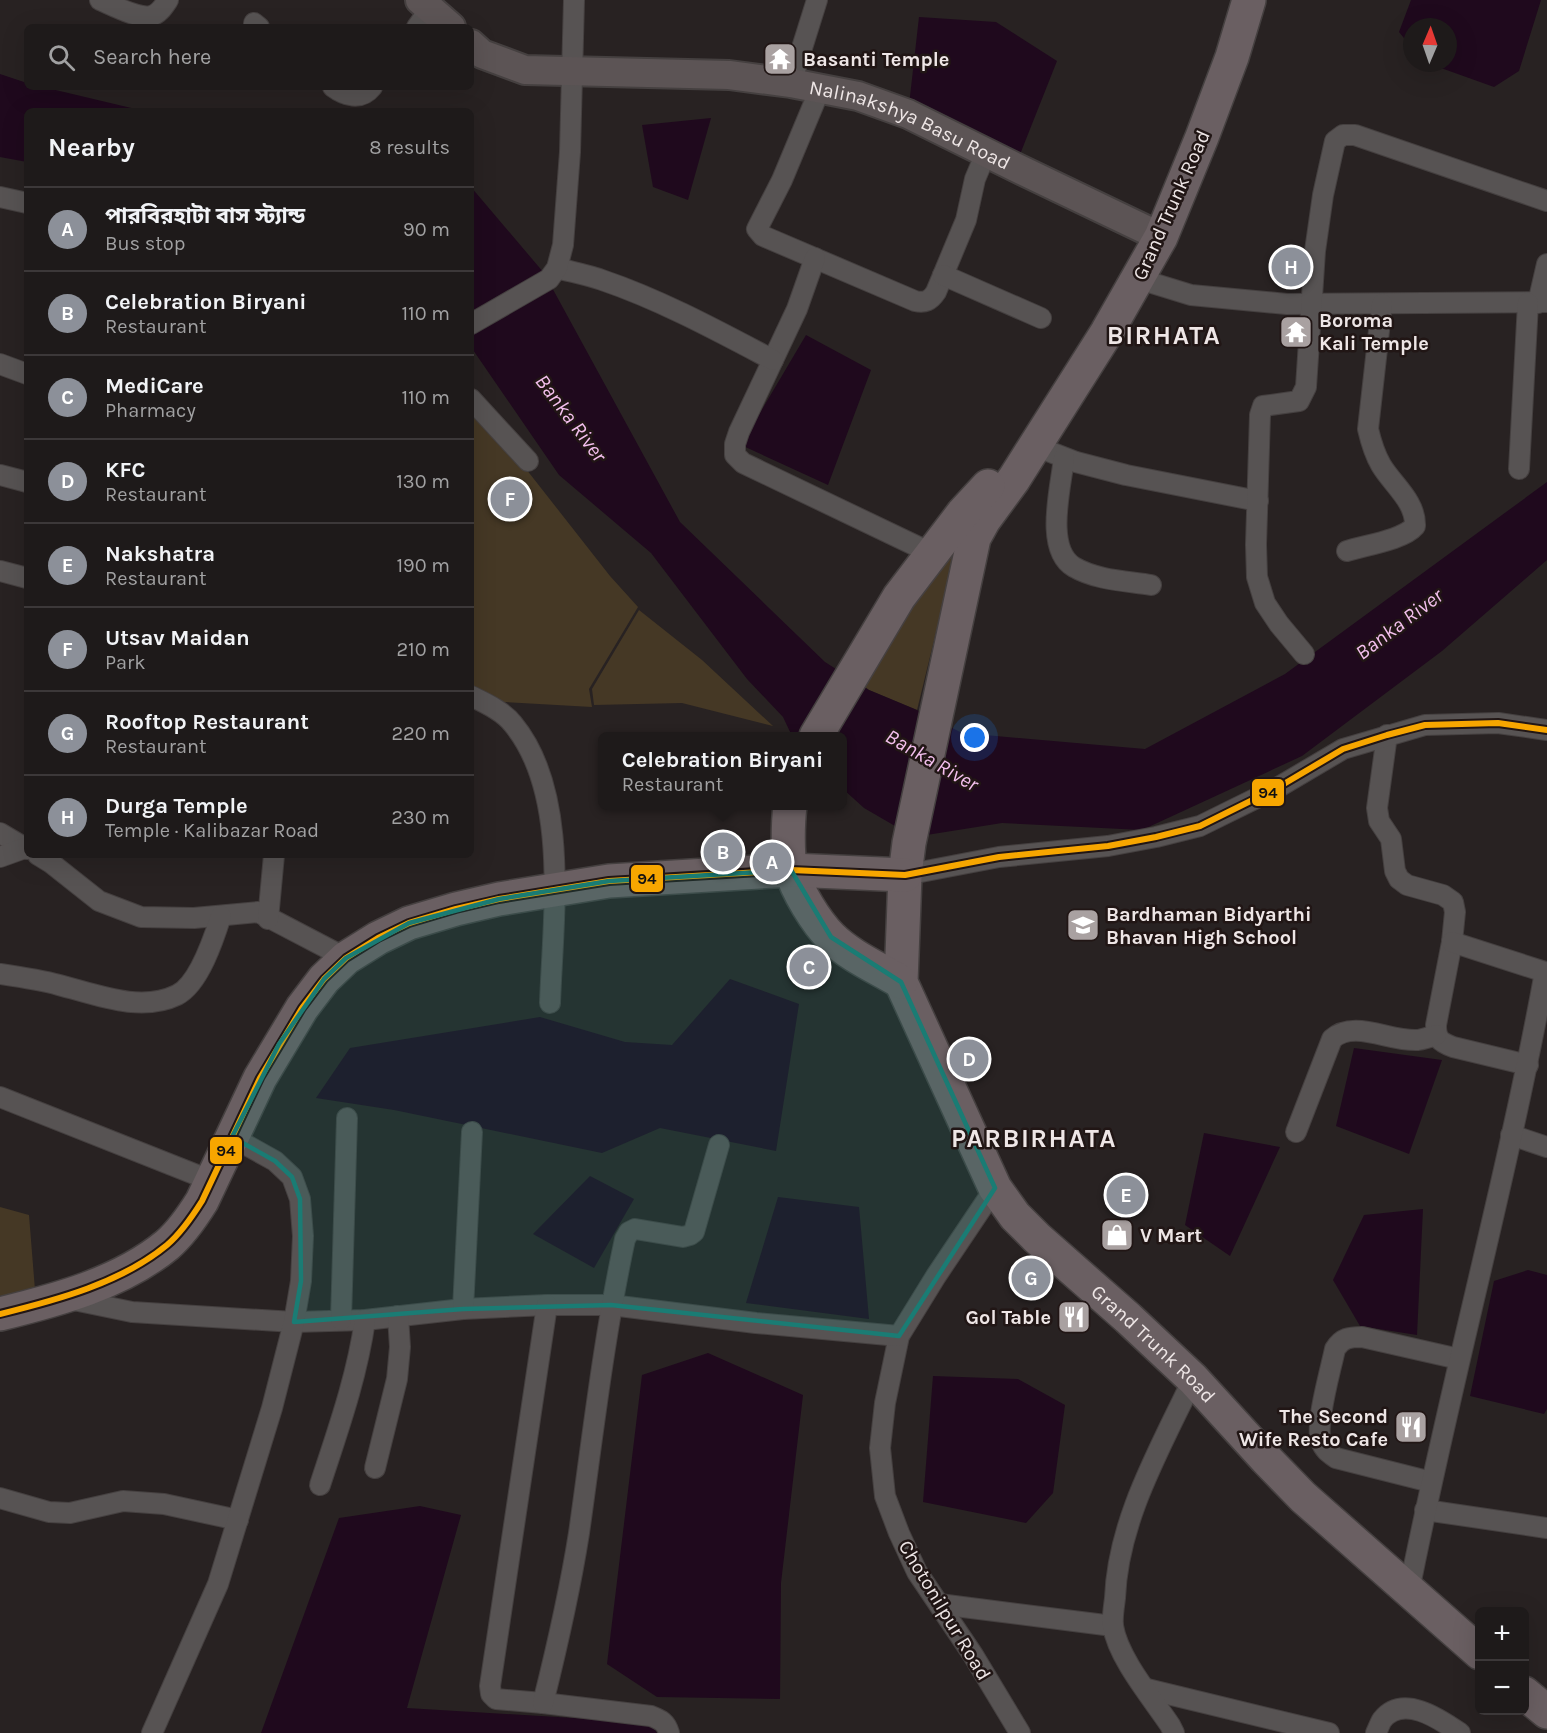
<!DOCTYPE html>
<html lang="en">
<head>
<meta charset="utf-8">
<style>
	:root { --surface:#1e1a1a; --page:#262323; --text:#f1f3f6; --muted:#a1a1a2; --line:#3c3839; --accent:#8c9099 }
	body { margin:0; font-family:Karla,"Noto Sans Bengali",sans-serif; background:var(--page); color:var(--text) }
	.controls { position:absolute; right:18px; bottom:18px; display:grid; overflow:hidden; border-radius:9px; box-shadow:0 6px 24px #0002 }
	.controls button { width:54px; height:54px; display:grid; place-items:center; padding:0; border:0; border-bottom:2px solid var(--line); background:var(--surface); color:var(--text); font:30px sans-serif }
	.compass { position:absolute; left:1403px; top:18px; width:54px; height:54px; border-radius:50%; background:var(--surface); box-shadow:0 6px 24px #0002; rotate:2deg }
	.you { position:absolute; left:975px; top:738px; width:21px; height:21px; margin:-15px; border:4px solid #fff; border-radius:50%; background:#1a73e8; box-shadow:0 0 0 9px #1a73e833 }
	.badge { display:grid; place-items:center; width:39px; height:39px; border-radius:50%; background:var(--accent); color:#fff; font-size:20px; font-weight:700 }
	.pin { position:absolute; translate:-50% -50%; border:3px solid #fff; box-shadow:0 2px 6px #0006 }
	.popup { position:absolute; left:598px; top:732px; width:249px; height:78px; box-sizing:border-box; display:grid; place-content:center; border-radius:9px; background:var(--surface); filter:drop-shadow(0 2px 4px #0005); font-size:20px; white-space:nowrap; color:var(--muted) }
	.popup b { font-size:22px; color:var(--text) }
	.popup::after { content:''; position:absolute; left:50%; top:100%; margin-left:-12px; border:12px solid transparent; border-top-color:var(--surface) }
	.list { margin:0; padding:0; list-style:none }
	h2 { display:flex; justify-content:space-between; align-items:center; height:78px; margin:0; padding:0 24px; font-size:26px }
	h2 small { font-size:20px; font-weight:400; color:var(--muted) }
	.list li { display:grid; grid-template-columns:39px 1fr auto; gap:18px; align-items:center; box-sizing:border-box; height:84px; padding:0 24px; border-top:2px solid var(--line) }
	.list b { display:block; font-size:22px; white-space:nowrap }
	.list p { margin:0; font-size:20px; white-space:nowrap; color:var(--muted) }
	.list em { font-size:20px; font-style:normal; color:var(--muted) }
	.icon { flex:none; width:33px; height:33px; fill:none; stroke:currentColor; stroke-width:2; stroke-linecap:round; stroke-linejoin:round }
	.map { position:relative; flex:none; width:1547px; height:1733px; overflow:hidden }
	.search { position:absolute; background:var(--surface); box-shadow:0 6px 24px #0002; left:24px; top:24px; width:450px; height:66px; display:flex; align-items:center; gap:15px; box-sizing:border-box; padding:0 21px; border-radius:9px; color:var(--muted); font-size:22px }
	.panel { position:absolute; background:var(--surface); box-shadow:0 6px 24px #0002; left:24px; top:108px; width:450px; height:750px; border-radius:9px }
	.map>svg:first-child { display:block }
	.green { fill:#453825 }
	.water { fill:#1f091d }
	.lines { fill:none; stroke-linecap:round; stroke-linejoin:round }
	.street-casing { stroke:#454040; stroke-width:22 }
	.secondary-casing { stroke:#454040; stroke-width:32 }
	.highway-casing { stroke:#454040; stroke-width:36 }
	.street { stroke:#575353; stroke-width:20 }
	.secondary { stroke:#5c5455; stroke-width:28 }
	.highway { stroke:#6a5f62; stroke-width:33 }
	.bus-1-casing { stroke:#211615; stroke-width:10 }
	.bus-1 { stroke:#f7a600; stroke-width:6 }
	.marked { fill:#1a7c74; fill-opacity:0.2; stroke:#1a7c74; stroke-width:4.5; stroke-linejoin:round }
	.labels { text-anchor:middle; stroke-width:5; stroke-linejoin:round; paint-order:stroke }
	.poi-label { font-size:20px; font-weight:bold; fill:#eee6e6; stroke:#211615; text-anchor:start }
	.street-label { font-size:20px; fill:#eee6e6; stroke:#211615 }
	.water-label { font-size:21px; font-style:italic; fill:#f3bfed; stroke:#211615 }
	.district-label { font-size:26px; font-weight:bold; letter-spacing:1.5px; fill:#eee6e6; stroke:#211615 }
	.line-badge { stroke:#211615; stroke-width:2 }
	.pale-badge-label { font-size:16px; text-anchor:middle; font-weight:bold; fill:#111 }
</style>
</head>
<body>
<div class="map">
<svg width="1547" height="1733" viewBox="0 0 1547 1733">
	<rect width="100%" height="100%" fill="#282222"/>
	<g class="green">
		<polygon points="471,415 479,421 490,423 610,576 638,607 589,689 592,707 504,702 471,686"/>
		<polygon points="960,534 917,710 869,690 860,683"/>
		<polygon points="639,610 702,660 773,726 682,703 594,705 592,689"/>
		<polygon points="0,1207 29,1215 35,1290 0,1296"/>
	</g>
	<g class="water">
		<polygon points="1411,0 1541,0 1519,71 1494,87 1427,63 1448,63 1448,27 1412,27 1412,48 1399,32"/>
		<polygon points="919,17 996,22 1057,61 1015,167 908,114"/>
		<polygon points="0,74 27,83 27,87 43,87 144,111 27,111 27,162 0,157"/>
		<polygon points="711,118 688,200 653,187 642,125"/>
		<polygon points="471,187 544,273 680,522 825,662 869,690 917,710 962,733 1145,749 1285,674 1547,482 1547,560 1442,651 1302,756 1142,830 1002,823 914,837 864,808 843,789 843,736 792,736 783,717 747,679 651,553 559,475 471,347"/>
		<polygon points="806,335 871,370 828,485 741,445"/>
		<polygon points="730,979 799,1004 776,1151 660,1128 602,1153 394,1110 316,1098 350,1048 540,1017 625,1042 672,1045"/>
		<polygon points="1354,1048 1442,1060 1409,1154 1336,1126"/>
		<polygon points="1204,1133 1280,1147 1230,1256 1185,1225"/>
		<polygon points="590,1176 634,1199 594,1268 533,1234"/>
		<polygon points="778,1197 859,1207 869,1319 746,1303"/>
		<polygon points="1423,1209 1417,1335 1360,1326 1333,1280 1364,1215"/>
		<polygon points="1528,1270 1547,1275 1547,1409 1544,1414 1470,1396 1494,1281"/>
		<polygon points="708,1353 803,1395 781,1583 780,1699 657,1697 607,1664 642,1375"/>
		<polygon points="933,1376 1018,1379 1065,1405 1053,1493 1026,1523 923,1502"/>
		<polygon points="420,1506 461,1515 407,1708 639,1722 653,1727 657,1733 261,1733 339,1518"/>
	</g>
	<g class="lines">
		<g class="street-casing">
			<g id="street">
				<path d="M100,0c12,5 38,19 51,16 8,-2 13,-10 17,-16"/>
				<polyline points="254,23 259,27"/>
				<polyline points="417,27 430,9"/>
				<polyline points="791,83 817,0"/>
				<path d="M333,87c12,9 28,14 39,0"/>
				<path d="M820,89l-38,91 -25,49 6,7 152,65c10,2 15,0 21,-9l30,-72 9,-41 11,-26"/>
				<polyline points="0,197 27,203"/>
				<polyline points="815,258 797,309 739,432 735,444 735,455 743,463 931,553"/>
				<path d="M557,268c15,4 31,7 45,12 59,20 116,51 171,80"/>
				<polyline points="943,275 1041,318"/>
				<polyline points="1139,279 1191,295 1287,304 1547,302"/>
				<polyline points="1538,303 1547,264"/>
				<polyline points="471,324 549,279 557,268 563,245 570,152 574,0"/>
				<polyline points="0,364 27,374"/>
				<polyline points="471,399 528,461"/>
				<polyline points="1035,446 1076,462 1126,475 1258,501"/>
				<path d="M1064,458c-3,29 -20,91 10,109 22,13 52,14 77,18"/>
				<polyline points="1519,469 1528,303"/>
				<polyline points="0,475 27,482"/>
				<path d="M1347,551c19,-6 56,-11 68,-25 1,-25 -23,-42 -34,-61 -7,-12 -10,-23 -13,-36l14,-125"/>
				<polyline points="0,571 27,578"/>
				<polyline points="1304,654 1279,624 1265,603 1257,577 1256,545 1260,415 1263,406 1299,401 1306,387 1315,251 1323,195 1335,141 1343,135 1355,135 1547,201"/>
				<path d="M471,696c14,7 32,15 42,28 57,69 40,194 37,279"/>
				<path d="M1387,735l-10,73 2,13 12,18 4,32 4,8 8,6 36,10 10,7 2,10 -3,30 -16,83c0,14 4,17 17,22l75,18"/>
				<polyline points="0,833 27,849"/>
				<polyline points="38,855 51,863 99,901 141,917 194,918 258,912 346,958"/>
				<polyline points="0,857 25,848"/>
				<polyline points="905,875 999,857 1108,846 1156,837 1200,826 1277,788 1343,749 1425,725 1498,723 1547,730"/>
				<polyline points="268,919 274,855"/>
				<path d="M0,974c20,3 40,6 59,11 36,9 81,28 118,10 22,-11 37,-57 44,-79"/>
				<polyline points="0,1097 212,1181"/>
				<path d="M1296,1132l36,-93c22,-20 58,3 86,1 6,-1 12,-3 18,-5"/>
				<polyline points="1511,1135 1547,1147"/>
				<polyline points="995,1188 936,1276 899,1336 885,1403 880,1448 885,1496 899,1533 917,1572 973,1655 1020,1733"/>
				<polyline points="69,1299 132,1312 294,1322 365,1320 463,1309 547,1305 611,1305 756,1323 899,1336"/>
				<path d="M547,1305l-57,381 1,8 5,5 47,4 108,13c10,4 15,6 18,17"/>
				<polyline points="463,1309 472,1132"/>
				<polyline points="341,1320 347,1118"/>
				<polyline points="375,1468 397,1379 400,1347 398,1316"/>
				<path d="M1431,1482l-95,-24c-7,-5 -12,-8 -15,-17 -6,-18 10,-72 14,-92 7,-11 14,-12 27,-12l97,22"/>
				<path d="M320,1485c18,-55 37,-108 45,-165"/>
				<polyline points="0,1498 49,1512 70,1513 123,1501 164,1504 238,1520"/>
				<polyline points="1425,1510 1547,1528"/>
				<path d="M1409,1591c41,-208 98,-411 136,-619l-93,-30"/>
				<polyline points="939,1604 1113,1626"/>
				<polyline points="1147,1689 1329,1733"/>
				<path d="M543,1703c14,-56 27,-113 36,-170 14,-99 25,-197 46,-294l4,-7 6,-3 48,8 7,-2 4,-3 25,-87"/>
				<polyline points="152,1733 218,1584 272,1408 294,1322 301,1281 303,1236 300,1199 292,1177 275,1161 232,1137"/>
				<path d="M1174,1733l-4,-8c-18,-27 -52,-67 -57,-99 -1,-9 1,-19 2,-28 3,-78 45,-149 78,-219"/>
				<path d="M1376,1733c2,-4 4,-10 6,-13 21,-27 59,0 78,13"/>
			</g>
		</g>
		<g class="secondary-casing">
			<g id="secondary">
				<polyline points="420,0 451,27"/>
				<path id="s1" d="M471,44l11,10 43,16 204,5 62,8 67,13 50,18 107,53 146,70"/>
			</g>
		</g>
		<g class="highway-casing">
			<g id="highway">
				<path id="s2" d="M1249,0l-17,57 -30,80 -41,100 -54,95 -93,147 -30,41 -10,18 -65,305 -4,32 -4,107 94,206 20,28 22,22 91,80 65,61 73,80 37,38 177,156"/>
				<polyline points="816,736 899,597 963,513 988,486"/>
				<path d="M790,806c-2,16 -3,48 1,64 6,21 25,52 40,67 19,19 47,31 70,45"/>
				<path d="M0,1314c57,-14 121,-31 167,-69 14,-12 25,-28 35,-44l58,-123 42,-70 22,-29 22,-21 32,-20 31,-15 47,-14 43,-10 110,-18 182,-11 114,5"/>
				<polyline points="1524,1693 1547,1712"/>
			</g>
		</g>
		<use href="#street" class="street"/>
		<use href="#secondary" class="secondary"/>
		<use href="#highway" class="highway"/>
		<g class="bus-1-casing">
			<path id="bus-1" d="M0,1314c57,-14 121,-31 167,-69 14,-12 25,-28 35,-44l58,-123 42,-70 22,-29 22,-21 32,-20 31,-15 47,-14 43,-10 110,-18 182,-11 114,5 94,-18 109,-11 48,-9 44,-11 77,-38 66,-39 44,-14 38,-10 73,-2 49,7"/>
		</g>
		<use href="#bus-1" class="bus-1"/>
	</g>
	<path class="marked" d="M791,870l40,67 70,45 94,206 -96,148 -288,-31 -148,4 -169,13 7,-41 -1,-82 -8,-22 -17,-16 -43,-24 47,-93 45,-65 22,-21 63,-35 90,-24 110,-18z"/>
	<defs>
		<g id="temple-square" transform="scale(1.725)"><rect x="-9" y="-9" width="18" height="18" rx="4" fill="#a9a1a1" stroke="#211615"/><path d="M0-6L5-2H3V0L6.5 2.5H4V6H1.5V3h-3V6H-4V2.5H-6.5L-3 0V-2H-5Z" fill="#fff"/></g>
		<g id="school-square" transform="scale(1.725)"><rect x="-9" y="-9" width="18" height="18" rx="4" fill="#a9a1a1" stroke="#211615"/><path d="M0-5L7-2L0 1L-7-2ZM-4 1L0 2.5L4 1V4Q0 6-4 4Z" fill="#fff"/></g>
		<g id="shop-square" transform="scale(1.725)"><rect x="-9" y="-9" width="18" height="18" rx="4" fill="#a9a1a1" stroke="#211615"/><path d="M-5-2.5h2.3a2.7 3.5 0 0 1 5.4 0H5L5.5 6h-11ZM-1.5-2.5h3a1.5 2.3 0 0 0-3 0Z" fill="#fff"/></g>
		<g id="restaurant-square" transform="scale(1.725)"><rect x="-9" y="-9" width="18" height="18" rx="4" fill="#a9a1a1" stroke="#211615"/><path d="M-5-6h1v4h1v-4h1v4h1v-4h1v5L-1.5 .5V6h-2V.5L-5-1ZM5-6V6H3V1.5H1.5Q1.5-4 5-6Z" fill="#fff"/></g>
	</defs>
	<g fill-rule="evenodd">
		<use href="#temple-square" x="780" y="59"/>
		<use href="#temple-square" x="1296" y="332"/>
		<use href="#school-square" x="1083" y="925"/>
		<use href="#shop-square" x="1117" y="1235"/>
		<use href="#restaurant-square" x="1074" y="1317"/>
		<use href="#restaurant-square" x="1411" y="1427"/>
	</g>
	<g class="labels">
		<g class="poi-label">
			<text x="803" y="66">Basanti Temple</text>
			<text x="1319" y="327">Boroma<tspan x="1319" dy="23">Kali Temple</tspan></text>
			<text x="1106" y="921">Bardhaman Bidyarthi<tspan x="1106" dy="23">Bhavan High School</tspan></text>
			<text x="1140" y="1242">V Mart</text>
			<text x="1051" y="1324" text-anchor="end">Gol Table</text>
			<text x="1388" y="1423" text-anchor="end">The Second<tspan x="1388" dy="23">Wife Resto Cafe</tspan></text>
		</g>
		<g class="street-label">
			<text dy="7" stroke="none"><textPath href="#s1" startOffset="454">Nalinakshya Basu Road</textPath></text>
			<text transform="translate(1171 205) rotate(-66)" y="7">Grand Trunk Road</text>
			<text dy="7" stroke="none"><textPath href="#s2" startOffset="1508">Grand Trunk Road</textPath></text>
			<text transform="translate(945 1610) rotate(59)" y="7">Chotonilpur Road</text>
		</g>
		<g class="water-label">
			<text transform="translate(571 418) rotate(53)" y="7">Banka River</text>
			<text transform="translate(1399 624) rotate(-37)" y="7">Banka River</text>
			<text transform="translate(932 760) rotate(30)" y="7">Banka River</text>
		</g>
		<g class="district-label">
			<text x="1164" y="344">BIRHATA</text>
			<text x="1034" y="1147">PARBIRHATA</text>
		</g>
	</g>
	<g class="line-badge">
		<rect x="1251" y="778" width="34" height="29" rx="6" fill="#f7a600"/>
		<rect x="630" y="864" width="34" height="29" rx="6" fill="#f7a600"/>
		<rect x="209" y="1136" width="34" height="29" rx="6" fill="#f7a600"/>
	</g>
	<g class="pale-badge-label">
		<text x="1268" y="798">94</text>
		<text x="647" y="884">94</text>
		<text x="226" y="1156">94</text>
	</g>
</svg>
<div class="controls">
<button>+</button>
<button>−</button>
</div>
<svg class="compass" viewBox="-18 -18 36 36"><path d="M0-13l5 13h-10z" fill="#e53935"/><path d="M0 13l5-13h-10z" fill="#a1a1a2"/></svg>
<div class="you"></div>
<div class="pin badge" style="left:772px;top:862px">A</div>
<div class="pin badge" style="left:723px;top:852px">B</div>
<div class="popup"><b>Celebration Biryani</b>Restaurant</div>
<div class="pin badge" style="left:809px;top:967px">C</div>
<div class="pin badge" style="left:969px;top:1059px">D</div>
<div class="pin badge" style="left:1126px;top:1195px">E</div>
<div class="pin badge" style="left:510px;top:499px">F</div>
<div class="pin badge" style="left:1031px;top:1278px">G</div>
<div class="pin badge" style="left:1291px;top:267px">H</div>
<div class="search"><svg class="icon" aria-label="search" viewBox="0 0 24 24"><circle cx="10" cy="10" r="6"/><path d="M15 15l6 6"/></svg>Search here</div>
<section class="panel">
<h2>Nearby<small>8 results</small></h2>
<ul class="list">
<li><span class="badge">A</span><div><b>পারবিরহাটা বাস স্ট্যান্ড</b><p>Bus stop</p></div><em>90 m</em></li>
<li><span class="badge">B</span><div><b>Celebration Biryani</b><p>Restaurant</p></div><em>110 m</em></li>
<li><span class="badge">C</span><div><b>MediCare</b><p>Pharmacy</p></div><em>110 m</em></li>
<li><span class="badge">D</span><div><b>KFC</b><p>Restaurant</p></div><em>130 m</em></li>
<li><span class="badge">E</span><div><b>Nakshatra</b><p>Restaurant</p></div><em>190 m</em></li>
<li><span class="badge">F</span><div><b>Utsav Maidan</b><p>Park</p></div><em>210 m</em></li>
<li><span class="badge">G</span><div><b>Rooftop Restaurant</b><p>Restaurant</p></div><em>220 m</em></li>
<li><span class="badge">H</span><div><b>Durga Temple</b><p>Temple · Kalibazar Road</p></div><em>230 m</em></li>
</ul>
</section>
</div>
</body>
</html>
